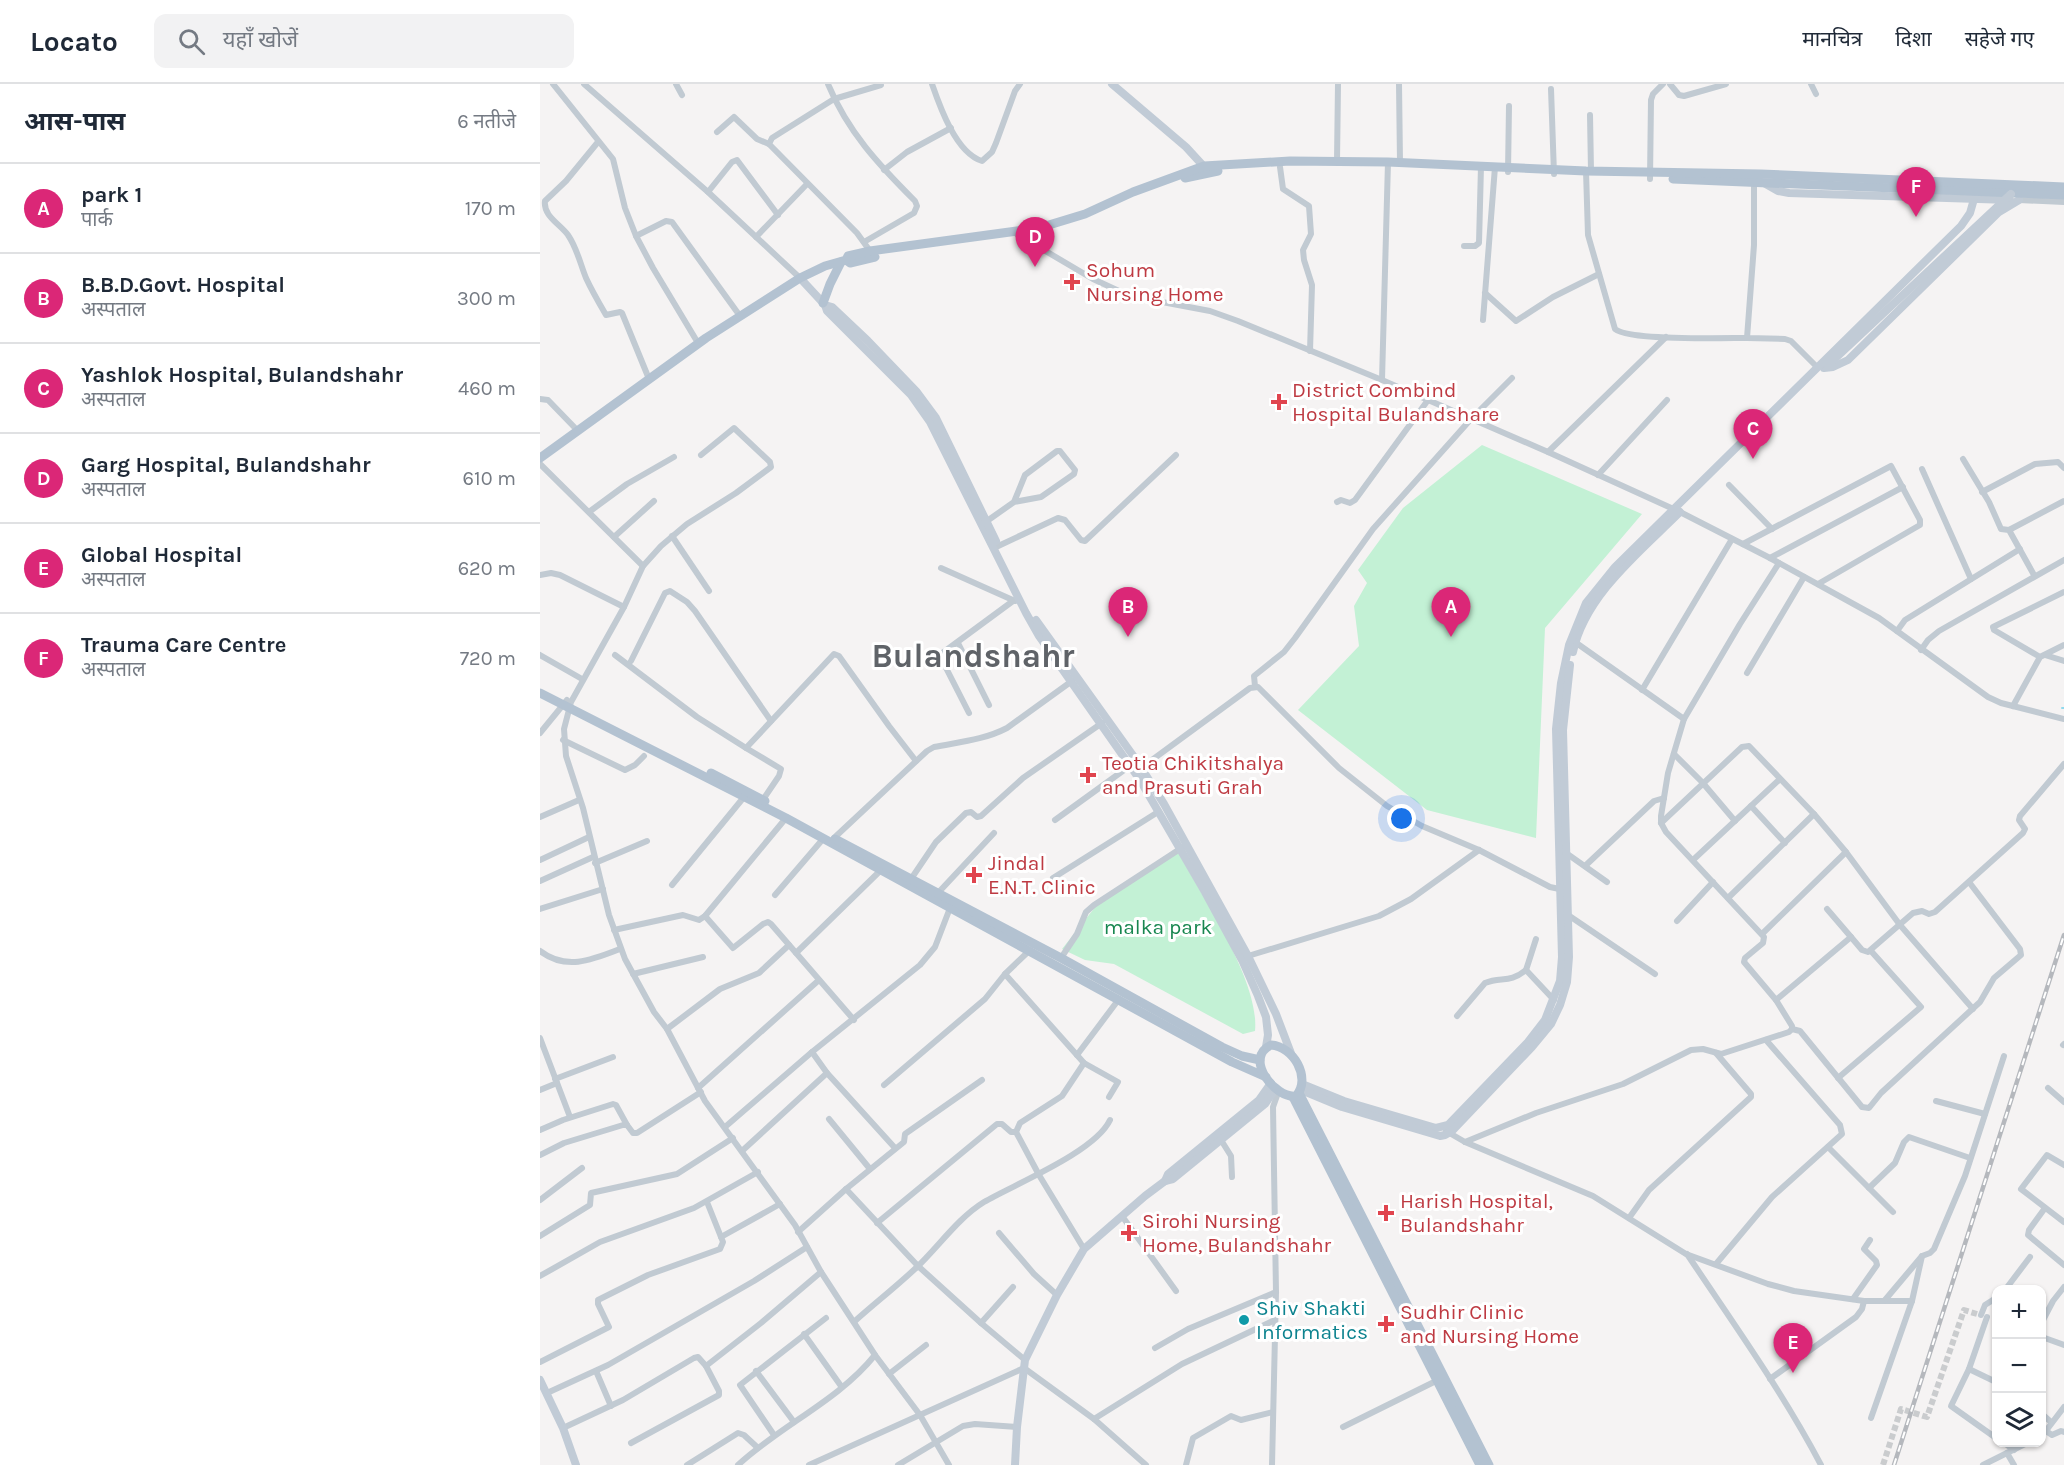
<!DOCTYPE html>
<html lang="hi">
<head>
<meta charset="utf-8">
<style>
	:root { --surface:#fff; --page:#f2f2f3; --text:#1f2937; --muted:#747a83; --line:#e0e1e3; --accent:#db2777 }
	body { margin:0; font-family:Karla,"Noto Sans Devanagari",sans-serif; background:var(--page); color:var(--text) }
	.controls { position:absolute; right:18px; bottom:18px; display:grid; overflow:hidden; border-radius:12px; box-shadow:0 2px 4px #0004 }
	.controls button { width:54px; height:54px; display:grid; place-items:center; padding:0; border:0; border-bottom:2px solid var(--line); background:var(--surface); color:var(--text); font:30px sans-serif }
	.you { position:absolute; left:862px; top:735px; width:21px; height:21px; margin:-15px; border:4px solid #fff; border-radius:50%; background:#1a73e8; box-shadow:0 0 0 9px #1a73e833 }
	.badge { display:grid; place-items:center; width:39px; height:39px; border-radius:50%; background:var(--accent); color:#fff; font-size:20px; font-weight:700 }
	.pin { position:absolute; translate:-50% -50px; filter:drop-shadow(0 2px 3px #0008) }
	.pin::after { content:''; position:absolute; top:32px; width:21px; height:18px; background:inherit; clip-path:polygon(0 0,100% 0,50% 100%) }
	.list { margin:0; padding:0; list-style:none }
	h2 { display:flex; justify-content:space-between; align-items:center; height:78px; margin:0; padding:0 24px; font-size:26px }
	h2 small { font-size:20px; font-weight:400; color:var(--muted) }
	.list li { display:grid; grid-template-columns:39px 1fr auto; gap:18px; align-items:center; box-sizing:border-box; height:90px; padding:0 24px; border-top:2px solid var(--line) }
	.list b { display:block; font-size:22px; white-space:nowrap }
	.list p { margin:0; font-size:20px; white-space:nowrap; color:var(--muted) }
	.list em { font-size:20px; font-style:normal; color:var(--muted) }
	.icon { flex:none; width:33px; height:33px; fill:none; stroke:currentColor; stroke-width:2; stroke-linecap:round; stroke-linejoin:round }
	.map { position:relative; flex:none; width:1524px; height:1381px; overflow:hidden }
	header { display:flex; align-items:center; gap:36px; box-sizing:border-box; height:84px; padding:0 30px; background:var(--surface); border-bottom:2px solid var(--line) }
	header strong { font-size:28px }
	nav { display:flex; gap:33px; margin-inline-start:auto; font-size:21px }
	.search { width:420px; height:54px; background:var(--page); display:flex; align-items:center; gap:15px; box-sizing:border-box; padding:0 21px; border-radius:12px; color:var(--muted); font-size:22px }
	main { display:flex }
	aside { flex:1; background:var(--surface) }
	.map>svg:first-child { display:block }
	.green { fill:#c3f1d5 }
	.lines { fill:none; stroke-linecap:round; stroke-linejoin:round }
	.stream { stroke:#90daee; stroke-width:2 }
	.street-tunnel { stroke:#caccce; stroke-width:6; stroke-dasharray:6 3; stroke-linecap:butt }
	.street { stroke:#c1cad2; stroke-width:6 }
	.secondary { stroke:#c1cbd6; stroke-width:8 }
	.primary { stroke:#b3c2d1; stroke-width:9 }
	.rail-casing { stroke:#b5b8bd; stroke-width:4.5 }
	.rail { stroke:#fff; stroke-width:2; stroke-dasharray:7; stroke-linecap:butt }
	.secondary-bridge { stroke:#c1cbd6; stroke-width:8 }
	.health-dot { fill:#e0444e; stroke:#fff; stroke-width:2 }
	.culture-dot { fill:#0f9aa8; stroke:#fff; stroke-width:2 }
	.labels { text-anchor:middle; stroke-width:6; stroke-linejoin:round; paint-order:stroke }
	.health-label { font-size:21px; fill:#be3a42; stroke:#fff; text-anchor:start }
	.park-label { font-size:21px; fill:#17864f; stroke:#fff }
	.culture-label { font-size:21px; fill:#0d838f; stroke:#fff; text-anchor:start }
	.town-label { font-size:33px; font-weight:bold; fill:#5f6368; stroke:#fff }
</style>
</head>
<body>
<header>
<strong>Locato</strong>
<div class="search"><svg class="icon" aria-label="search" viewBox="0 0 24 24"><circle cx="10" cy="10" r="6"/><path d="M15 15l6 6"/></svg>यहाँ खोजें</div>
<nav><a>मानचित्र</a><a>दिशा</a><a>सहेजे गए</a></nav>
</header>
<main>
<aside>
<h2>आस-पास<small>6 नतीजे</small></h2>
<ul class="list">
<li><span class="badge">A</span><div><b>park 1</b><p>पार्क</p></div><em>170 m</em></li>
<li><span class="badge">B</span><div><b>B.B.D.Govt. Hospital</b><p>अस्पताल</p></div><em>300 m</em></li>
<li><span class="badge">C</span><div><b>Yashlok Hospital, Bulandshahr</b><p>अस्पताल</p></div><em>460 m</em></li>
<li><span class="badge">D</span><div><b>Garg Hospital, Bulandshahr</b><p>अस्पताल</p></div><em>610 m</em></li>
<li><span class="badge">E</span><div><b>Global Hospital</b><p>अस्पताल</p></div><em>620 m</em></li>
<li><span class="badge">F</span><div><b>Trauma Care Centre</b><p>अस्पताल</p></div><em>720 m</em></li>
</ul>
</aside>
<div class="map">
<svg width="1524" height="1381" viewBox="0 0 1524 1381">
	<rect width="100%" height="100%" fill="#f5f3f3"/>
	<g class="green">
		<polygon points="942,361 1102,430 1005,544 996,754 887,726 758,626 819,562 814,522 827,499 818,486 863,424"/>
		<path d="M636,764c24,46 84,132 79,183l-12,3 -129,-70 -29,-4 -23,-11 38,-48 52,-33z"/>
	</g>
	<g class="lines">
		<polyline class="stream" points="1522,624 1524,624"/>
		<polyline class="street-tunnel" points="1343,1381 1361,1325 1387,1333 1424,1226 1437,1230"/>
		<g class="street">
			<polyline points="13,0 73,75 85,124 96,152 113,184 158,259"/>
			<polyline points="44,0 168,108 260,194"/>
			<polyline points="136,0 142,11"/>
			<path d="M288,0c20,48 50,80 87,117l2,5 -3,7 -50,29"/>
			<path d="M392,0c8,23 24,69 50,77l10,-9 4,-9 19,-52 5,-7"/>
			<polyline points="859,0 860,78"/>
			<polyline points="1130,0 1139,11 1144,12 1186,0"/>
			<polyline points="1271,0 1276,10"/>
			<polyline points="1011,5 1014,90"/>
			<polyline points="1050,31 1051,87"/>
			<polyline points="177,48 194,33 217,55 229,60"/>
			<path d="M58,58l-32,39 -21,20c-2,15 15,23 23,34 9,13 12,28 18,43 6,13 13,25 20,37l14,-3 2,1 27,66"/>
			<polyline points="797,77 798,0"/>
			<polyline points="740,83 743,105 769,122 771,150 763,166 764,176 772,201 770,267"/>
			<polyline points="344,86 367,68 411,44"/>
			<path d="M1046,87l2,64 27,94c14,12 109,9 132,9"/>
			<polyline points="968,88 969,22"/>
			<polyline points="1110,95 1111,16 1113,10 1123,0"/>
			<polyline points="1214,97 1214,161 1207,254 1245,255 1251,257 1277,283"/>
			<polyline points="168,108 192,78 197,76 238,131"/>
			<polyline points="1479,116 1524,118"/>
			<polyline points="475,149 553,195 579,207 601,214 670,227 698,237 842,296 1008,368 1140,428 1230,474 1339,534 1448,613 1461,619 1524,635"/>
			<polyline points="96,152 126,137 132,138 200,232"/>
			<polyline points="216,153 267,100"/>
			<polyline points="924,162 935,162 939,159 941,82"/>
			<polyline points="330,167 317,149 229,60 232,54 294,15 341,1"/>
			<polyline points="945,209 976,237 1013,213 1059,190"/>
			<polyline points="943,236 955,83"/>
			<polyline points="842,296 848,78"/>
			<polyline points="0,315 8,316 38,347"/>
			<polyline points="1008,368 1126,253"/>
			<polyline points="161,371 194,344 230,378 231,383 196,409 147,440 121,462 103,482 84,523 31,618 24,645 26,672 43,724 69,831 85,875 114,928 127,945 165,1017 255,1141 281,1188 335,1271 380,1331 409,1381"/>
			<polyline points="1423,375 1449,418 1461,445 1469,446 1494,491"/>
			<polyline points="0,380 103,482"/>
			<polyline points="1382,385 1431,495"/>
			<polyline points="1058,391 1127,316"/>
			<polyline points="1189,401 1232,445"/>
			<polyline points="1442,408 1495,380 1518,378 1524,384"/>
			<polyline points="797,418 801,416 810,419 815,416 888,316"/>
			<polyline points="49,428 87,400 134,373"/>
			<polyline points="447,437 474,418 501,413 534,390 535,386 520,367 517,367 485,391 474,418"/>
			<polyline points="1469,446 1524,417"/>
			<polyline points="132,452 169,507"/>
			<polyline points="74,453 114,417"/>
			<polyline points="1203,460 1351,382 1380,436 1380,441 1278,500"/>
			<polyline points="454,464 518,434 525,436 541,456 545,457 636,371"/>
			<polyline points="1230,474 1363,403"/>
			<polyline points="1239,479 1200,540 1144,635 1128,689 1121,732 1121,739 1126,748 1224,853 1223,859 1205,874 1204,878 1236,916 1311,853 1322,866 1328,868 1373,829 1382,827 1389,830 1395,828 1483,749 1485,745 1479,736 1480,732 1524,680"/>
			<polyline points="401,484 475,517"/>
			<polyline points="0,491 11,489 20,491 84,523"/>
			<polyline points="1357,547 1365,536 1480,465"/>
			<polyline points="1035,558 1144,635"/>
			<polyline points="418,559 449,621"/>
			<polyline points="1381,566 1388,556 1399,547 1524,476"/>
			<polyline points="0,571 42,595"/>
			<polyline points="75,571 157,633 206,664"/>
			<polyline points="1505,571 1524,577"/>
			<polyline points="1500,573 1454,546 1453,543 1524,508"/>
			<polyline points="91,577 125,509 130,507 147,518 155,527 231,637"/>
			<polyline points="1207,589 1264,493"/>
			<polyline points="715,602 714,592 744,568 755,554 833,445 931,335 972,294"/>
			<polyline points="1102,606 1192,455"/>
			<polyline points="1473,622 1500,573 1524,561"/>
			<polyline points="429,629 401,574 401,570 473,517"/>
			<polyline points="0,649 27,616"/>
			<polyline points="23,656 85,686 95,681 104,672"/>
			<polyline points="1134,670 1162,698 1195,737"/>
			<polyline points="601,684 710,604 718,603 799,684 847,722 882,742 939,766 1010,803 1024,806"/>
			<polyline points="222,717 239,692 241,685 206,664 294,570 299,572 349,642 376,677"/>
			<polyline points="1211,722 1245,759"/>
			<polyline points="0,733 39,716"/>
			<polyline points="515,736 591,681"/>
			<polyline points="1121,739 1202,663 1209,662 1274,730 1306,768 1360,841 1433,925"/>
			<path d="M294,754l93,-87 7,-4c25,-5 50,-7 73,-19l65,-47"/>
			<polyline points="1026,769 1067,798"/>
			<polyline points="0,776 49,753"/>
			<polyline points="1153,776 1240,695"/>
			<polyline points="55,779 107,757"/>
			<polyline points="1045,782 1114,717 1124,714"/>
			<polyline points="513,794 618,728"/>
			<polyline points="371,795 396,758 426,729 431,728 437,733 441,732 483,694 562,639"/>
			<polyline points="0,797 53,773"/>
			<polyline points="132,801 204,713"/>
			<polyline points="397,810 454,749"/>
			<polyline points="235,811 283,755"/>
			<polyline points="1188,814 1274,730"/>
			<polyline points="0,825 63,805"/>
			<polyline points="1287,825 1311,853"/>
			<polyline points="1028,831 1115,890"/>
			<polyline points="165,832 193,864 223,840 228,838 231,840 314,936"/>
			<polyline points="1137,837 1173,798"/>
			<polyline points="74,846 143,831 159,836 165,832 246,734"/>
			<polyline points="1222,850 1306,768"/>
			<path d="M0,867c26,20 52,9 80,-2"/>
			<polyline points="256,869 340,787"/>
			<polyline points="708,872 839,832 871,815 939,766"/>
			<polyline points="521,874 537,850 546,828 554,821 643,763"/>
			<polyline points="986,886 996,855"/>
			<polyline points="93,890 163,873"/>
			<polyline points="465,890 544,979 522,1012 480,1039 476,1048 499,1091 544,1165"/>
			<path d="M917,932l28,-33c16,-7 24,1 41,-13l28,30"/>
			<polyline points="127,945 180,905 219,889 249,861"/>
			<polyline points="1252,945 1260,947 1322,1023 1329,1024 1341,1009 1440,918 1454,894 1481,871 1480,865 1429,798"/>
			<polyline points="0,954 30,1033"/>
			<polyline points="1523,961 1524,960"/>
			<polyline points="272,968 287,989 355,1064"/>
			<polyline points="537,971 579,915"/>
			<polyline points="544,979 578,998 569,1013"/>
			<polyline points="1298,994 1381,923 1331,867"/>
			<polyline points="15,995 73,973"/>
			<polyline points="344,1001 445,915 465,890 490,866"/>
			<polyline points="158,1004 279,896"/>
			<polyline points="1508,1004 1524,1018"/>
			<polyline points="0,1006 17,999"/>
			<polyline points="1396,1017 1445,1030"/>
			<polyline points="289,1035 330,1085"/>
			<polyline points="185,1043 272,968 380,881 395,863 410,824"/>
			<polyline points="0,1046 23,1036 73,1020 76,1021 87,1041"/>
			<polyline points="906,1047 925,1058 1053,1112 1146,1170 1228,1200 1254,1207 1324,1217 1372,1217"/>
			<polyline points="681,1056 691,1072 692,1093"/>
			<polyline points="925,1058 996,1029 1083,1000 1151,966 1163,965 1181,970 1249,948 1252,945 1252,942 1236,916"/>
			<polyline points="1288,1063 1329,1104 1355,1079 1364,1058 1369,1053 1430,1074"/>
			<polyline points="202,1067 287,989"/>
			<polyline points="0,1071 24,1059 83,1041 87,1041 93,1049 97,1049 161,1008"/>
			<polyline points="1524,1081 1507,1071 1481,1105 1524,1138"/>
			<polyline points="1329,1104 1353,1128"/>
			<polyline points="306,1105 378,1182 441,1239 485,1276"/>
			<polyline points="0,1116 42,1084"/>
			<polyline points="1505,1124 1489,1146 1488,1151 1524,1181"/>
			<polyline points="582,1132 636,1207"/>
			<polyline points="1089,1134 1109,1106 1211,1013 1211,1010 1176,969"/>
			<polyline points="337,1139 457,1040 462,1040 471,1048 476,1048"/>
			<polyline points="258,1148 306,1105 364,1058 365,1050 442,996"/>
			<polyline points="459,1149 494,1190 517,1211"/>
			<polyline points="0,1152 50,1121 51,1109 137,1090 193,1054"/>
			<polyline points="181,1153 240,1120"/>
			<path d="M1147,1170c46,69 95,137 134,211"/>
			<polyline points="1176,1180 1232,1113 1302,1050 1300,1041 1226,956"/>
			<polyline points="0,1192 60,1158 154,1124 218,1088"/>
			<polyline points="1465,1206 1490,1173"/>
			<polyline points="1313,1215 1337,1181 1336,1177 1324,1165 1330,1156"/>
			<polyline points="1345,1216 1382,1172 1390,1169 1394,1165 1425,1092 1464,972"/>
			<polyline points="1441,1231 1445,1221 1456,1214"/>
			<polyline points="1447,1233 1429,1285 1411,1322 1456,1354"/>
			<path d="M315,1237c20,-18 42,-35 62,-54 22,-21 41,-49 67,-65 31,-18 111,-50 126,-82"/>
			<polyline points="1502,1238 1513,1217 1524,1203"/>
			<polyline points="441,1239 473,1203"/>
			<polyline points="264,1250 301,1302"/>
			<polyline points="1502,1253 1524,1261"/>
			<polyline points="615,1264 648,1245 736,1208"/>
			<polyline points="0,1278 69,1243 58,1220 58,1216 108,1191 180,1165 183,1158 167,1118"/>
			<polyline points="1429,1285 1456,1298"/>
			<polyline points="56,1287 71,1322"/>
			<polyline points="216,1287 254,1338"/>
			<polyline points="349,1290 386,1261"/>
			<polyline points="1230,1295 1316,1233 1322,1225 1324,1217"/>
			<polyline points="7,1309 68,1281 214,1197 267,1163"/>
			<polyline points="1502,1330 1511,1338"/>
			<polyline points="1331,1334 1372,1217 1382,1172"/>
			<polyline points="554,1335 642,1280 735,1236"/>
			<polyline points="803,1343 898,1296"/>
			<polyline points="23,1344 83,1316 154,1274 158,1273 166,1282"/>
			<polyline points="1506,1347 1512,1351 1521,1347 1524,1348"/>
			<polyline points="234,1351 200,1301 286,1234"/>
			<polyline points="1502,1352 1524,1323"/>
			<polyline points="1463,1358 1474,1366"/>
			<polyline points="91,1359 179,1311 179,1307 166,1282 221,1239 281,1188"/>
			<polyline points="1467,1369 1474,1381"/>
			<polyline points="147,1381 198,1349 204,1351 218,1364"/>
			<path d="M198,1381c43,-40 100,-64 137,-110"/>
			<polyline points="269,1381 484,1284 554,1335 606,1381"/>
			<polyline points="358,1381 423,1342 435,1340 477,1343"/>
			<polyline points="646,1381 653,1354 691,1332 701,1336 733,1328"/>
			<polyline points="732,1381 736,1208 733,1023 739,1006"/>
			<polyline points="1443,1381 1489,1358"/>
		</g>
		<g class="secondary">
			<polyline points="572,0 646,63 668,87"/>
			<polyline points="1224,99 1238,107 1249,109 1470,116"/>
			<polyline points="260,194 285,221 287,227 371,311 390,338 486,529 499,552 600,696 665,808 702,876 718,912 726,933 728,951 726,963"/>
			<polyline points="285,221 292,223 328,257 376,307 396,334 456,457"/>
			<polyline points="1284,284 1293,283 1308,276 1459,128 1479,116"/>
			<polyline points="496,536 597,677 624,720 708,872 736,930 752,972"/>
			<path d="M1033,568c12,-57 68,-101 107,-140"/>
			<polyline points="762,1000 804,1017 896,1044 908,1041 988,958 1005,936 1020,897 1022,873 1016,645 1021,599 1029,561 1046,519 1075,483 1421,142 1430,129 1434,115"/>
			<polyline points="761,1006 802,1023 900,1052 905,1051 912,1047 992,963 1011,940 1020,921 1027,898 1029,873 1023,646 1030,581"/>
			<polyline points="625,1097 628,1090 719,1016 731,999"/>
			<polyline points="0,1296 23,1344 36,1381"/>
			<polyline points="475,1381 477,1343 485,1276 517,1211 544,1165 605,1112 625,1097 633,1095 725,1020 736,1004"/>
		</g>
		<g class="primary">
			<polyline points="645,94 678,87"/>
			<polyline points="1133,95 1524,111"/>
			<polyline points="306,176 310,179 335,173"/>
			<polyline points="283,219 290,200 301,178"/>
			<polyline points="0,374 166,254 260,194 285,182 306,176 308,172 330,167 499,144 545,130 593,108 664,82 750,77 848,78 1046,87 1221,90 1524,103"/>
			<polyline points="0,609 246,734 692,978 726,993"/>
			<polyline points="171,689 225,717"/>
			<polyline points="295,755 521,874 682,963 702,972 720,976"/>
			<path d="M731,961c22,1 41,33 25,51 -21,3 -53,-38 -25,-51z"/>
			<polyline points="759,1009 949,1381"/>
			<polyline points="753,1013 940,1381"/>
		</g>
		<g class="rail-casing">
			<polyline id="rail" points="1354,1381 1524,851"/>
		</g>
		<use href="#rail" class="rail"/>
		<polyline class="secondary-bridge" points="1288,281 1471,110"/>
	</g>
	<g class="health-dot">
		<path d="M529 189h6v6h6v6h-6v6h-6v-6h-6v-6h6z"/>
		<path d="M736 309h6v6h6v6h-6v6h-6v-6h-6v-6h6z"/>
		<path d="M545 682h6v6h6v6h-6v6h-6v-6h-6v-6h6z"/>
		<path d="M431 782h6v6h6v6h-6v6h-6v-6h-6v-6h6z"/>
		<path d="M843 1120h6v6h6v6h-6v6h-6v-6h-6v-6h6z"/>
		<path d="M586 1140h6v6h6v6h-6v6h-6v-6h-6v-6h6z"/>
		<path d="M843 1231h6v6h6v6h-6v6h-6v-6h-6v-6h6z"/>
	</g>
	<circle class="culture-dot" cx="704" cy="1236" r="6"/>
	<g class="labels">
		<g class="health-label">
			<text x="546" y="193">Sohum<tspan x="546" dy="24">Nursing Home</tspan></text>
			<text x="752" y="313">District Combind<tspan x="752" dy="24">Hospital Bulandshare</tspan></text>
			<text x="562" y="686">Teotia Chikitshalya<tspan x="562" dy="24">and Prasuti Grah</tspan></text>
			<text x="448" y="786">Jindal<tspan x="448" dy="24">E.N.T. Clinic</tspan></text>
			<text x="860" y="1124">Harish Hospital,<tspan x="860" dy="24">Bulandshahr</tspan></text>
			<text x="602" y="1144">Sirohi Nursing<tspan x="602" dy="24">Home, Bulandshahr</tspan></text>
			<text x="860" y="1235">Sudhir Clinic<tspan x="860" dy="24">and Nursing Home</tspan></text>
		</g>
		<g class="park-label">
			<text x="618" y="850">malka park</text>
		</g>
		<g class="culture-label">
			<text x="716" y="1231">Shiv Shakti<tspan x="716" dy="24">Informatics</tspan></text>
		</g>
		<g class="town-label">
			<text x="433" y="583">Bulandshahr</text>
		</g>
	</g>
</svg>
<div class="controls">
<button>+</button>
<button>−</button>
<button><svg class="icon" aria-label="layers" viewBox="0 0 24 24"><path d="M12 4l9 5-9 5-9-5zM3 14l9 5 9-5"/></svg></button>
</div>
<div class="you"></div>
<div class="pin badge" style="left:911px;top:553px">A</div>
<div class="pin badge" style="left:588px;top:553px">B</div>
<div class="pin badge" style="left:1213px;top:375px">C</div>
<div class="pin badge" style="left:495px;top:183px">D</div>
<div class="pin badge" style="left:1253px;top:1289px">E</div>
<div class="pin badge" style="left:1376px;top:133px">F</div>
</div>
</main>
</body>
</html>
